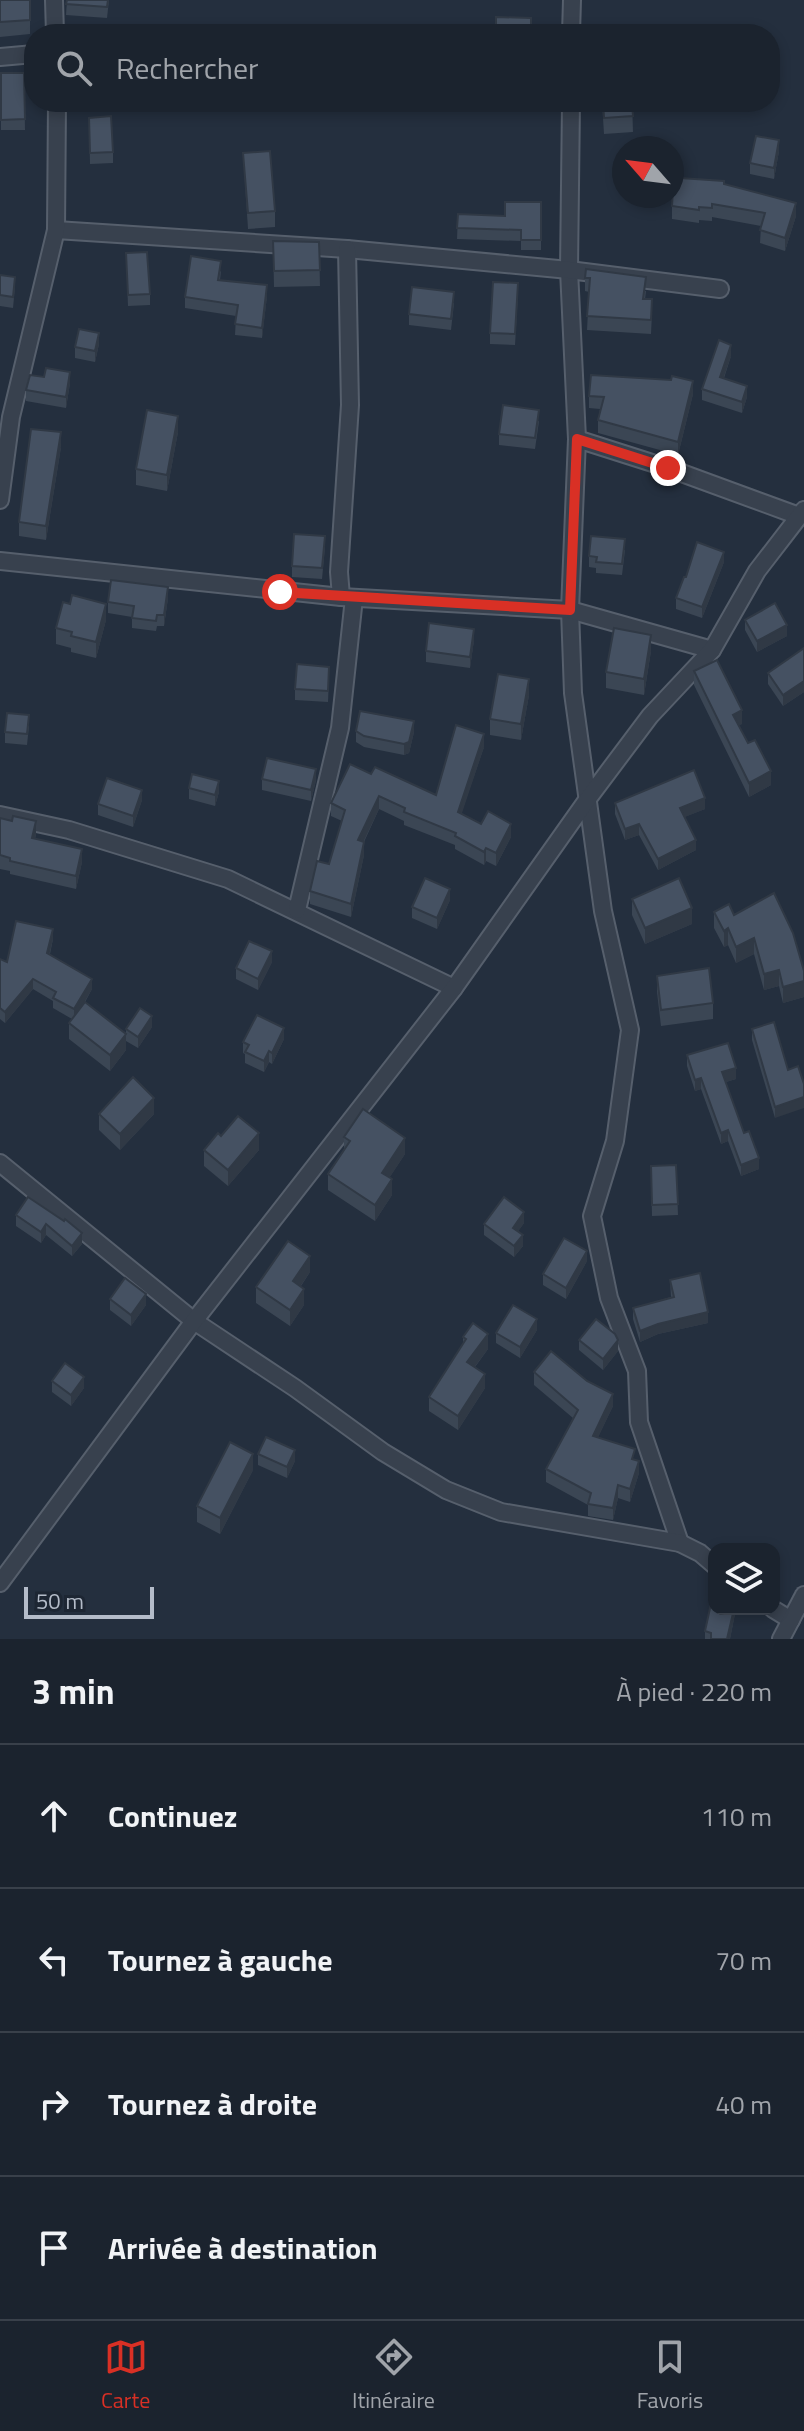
<!DOCTYPE html>
<html lang="fr">
<head>
<meta charset="utf-8">
<style>
	:root { --surface:#1b232e; --page:#242b36; --text:#f1f3f6; --muted:#a0a4aa; --line:#39404a; --accent:#d93025 }
	body { margin:0; font-family:"Titillium Web",sans-serif; background:var(--page); color:var(--text) }
	.controls { position:absolute; right:24px; bottom:24px; display:grid; overflow:hidden; border-radius:16px; box-shadow:0 4px 12px #0003 }
	.controls button { width:72px; height:72px; display:grid; place-items:center; padding:0; border:0; border-bottom:2px solid var(--line); background:var(--surface); color:var(--text); font:40px sans-serif }
	.compass { position:absolute; left:612px; top:136px; width:72px; height:72px; border-radius:50%; background:var(--surface); box-shadow:0 4px 12px #0003; rotate:298deg }
	.scale { position:absolute; left:24px; bottom:20px; width:130px; box-sizing:border-box; padding-left:8px; border:4px solid #b4bcc9; border-top:0; font-size:22px; line-height:28px; white-space:nowrap; color:#b4bcc9; -webkit-text-stroke:6px #1d2633; paint-order:stroke }
	.stop { position:absolute; width:24px; height:24px; margin:-18px; border:6px solid #d93025; border-radius:50%; background:#fff }
	.stop.end { background:#d93025; border-color:#fff; box-shadow:0 2px 8px #0008 }
	.list { margin:0; padding:0; list-style:none }
	h2 { display:flex; justify-content:space-between; align-items:center; height:104px; margin:0; padding:0 32px; font-size:34px }
	h2 small { font-size:26px; font-weight:400; color:var(--muted) }
	.list li { display:grid; grid-template-columns:52px 1fr auto; gap:24px; align-items:center; box-sizing:border-box; height:144px; padding:0 32px; border-top:2px solid var(--line) }
	.list b { display:block; font-size:30px; white-space:nowrap }
	.list em { font-size:26px; font-style:normal; color:var(--muted) }
	.icon { flex:none; width:44px; height:44px; fill:none; stroke:currentColor; stroke-width:2; stroke-linecap:round; stroke-linejoin:round }
	.map { position:relative; flex:none; width:804px; height:1639px; overflow:hidden }
	.search { position:absolute; background:var(--surface); box-shadow:0 4px 12px #0003; left:24px; right:24px; top:24px; height:88px; display:flex; align-items:center; gap:20px; box-sizing:border-box; padding:0 28px; border-radius:32px; color:var(--muted); font-size:30px }
	.sheet { height:680px; background:var(--surface) }
	nav { display:flex; justify-content:space-around; align-items:center; box-sizing:border-box; height:112px; border-top:2px solid var(--line); background:var(--surface); font-size:22px; color:var(--muted) }
	nav a { display:grid; justify-items:center; gap:4px }
	nav .on { color:var(--accent) }
	.map>svg:first-child { display:block }
	.lines { fill:none; stroke-linecap:round; stroke-linejoin:round }
	.minor-casing { stroke:#565f6c; stroke-width:20 }
	.minor { stroke:#38414e; stroke-width:16 }
	.wall { fill:#3b4654 }
	.shaded-wall { fill:#303945 }
	.building { fill:#455162; stroke:#303945; stroke-width:2 }
	.route { stroke:#d93025; stroke-width:10 }
</style>
</head>
<body>
<div class="map">
<svg width="804" height="1639" viewBox="0 0 804 1639">
	<rect width="100%" height="100%" fill="#242f3e"/>
	<g class="lines">
		<g class="minor-casing">
			<g id="minor">
				<polyline points="54,0 55,34"/>
				<polyline points="571,34 572,0"/>
				<polyline points="0,57 34,54"/>
				<polyline points="571,102 569,270 577,439 570,610 573,693 603,911 630,1030 615,1141 592,1216 609,1298 637,1371 639,1422 680,1543"/>
				<polyline points="56,230 347,249 569,270 720,289"/>
				<polyline points="577,439 668,468 799,516"/>
				<polyline points="0,500 11,417 56,230 57,102"/>
				<polyline points="0,561 341,597 570,610 712,650"/>
				<polyline points="341,597 339,572 350,405 347,249"/>
				<polyline points="0,815 69,830 228,879 454,988"/>
				<polyline points="297,910 340,728 354,598"/>
				<polyline points="0,1163 194,1321 295,1388 383,1452 446,1490 501,1512 680,1543 700,1553 714,1565"/>
				<polyline points="0,1583 194,1321 454,988 587,800 650,716 712,650 757,571 804,510"/>
				<polyline points="773,1609 791,1620"/>
				<polyline points="781,1639 804,1595"/>
			</g>
		</g>
		<use href="#minor" class="minor"/>
	</g>
	<g class="wall">
		<polygon points="0,0 30,0 30,34 0,37"/>
		<polygon points="67,0 109,0 107,18 66,15"/>
		<polygon points="1,73 24,73 25,130 1,130"/>
		<polygon points="602,102 632,102 633,132 604,134"/>
		<polygon points="89,118 113,152 113,163 90,164"/>
		<polygon points="779,151 774,179 750,174 750,163"/>
		<polygon points="243,153 275,211 275,227 248,229"/>
		<polygon points="724,184 796,216 785,251 760,243 761,226 712,217 712,221 699,220 699,223 672,219 672,206"/>
		<polygon points="541,202 541,250 521,250 521,241 457,239 458,214 505,216"/>
		<polygon points="273,241 319,242 320,286 274,287"/>
		<polygon points="126,253 150,294 150,305 128,306"/>
		<polygon points="221,271 220,280 267,296 262,338 235,335 236,316 185,308 185,297"/>
		<polygon points="0,275 15,287 13,308 0,306"/>
		<polygon points="585,278 646,291 645,299 652,313 651,334 587,330 589,292 585,291"/>
		<polygon points="518,294 515,345 490,344 490,333"/>
		<polygon points="454,303 451,330 409,325 409,314"/>
		<polygon points="99,344 95,362 75,358 75,347"/>
		<polygon points="731,356 724,378 747,397 742,413 702,400 702,389"/>
		<polygon points="70,383 66,408 26,401 26,390"/>
		<polygon points="693,394 678,455 598,433 598,420 600,409 589,408 589,396"/>
		<polygon points="539,421 535,449 499,445 499,434"/>
		<polygon points="178,432 167,491 136,485 136,469"/>
		<polygon points="61,447 46,540 19,536 19,522"/>
		<polygon points="325,547 322,579 292,577 292,566"/>
		<polygon points="625,550 622,575 596,573 596,568 589,567 589,556"/>
		<polygon points="724,562 702,618 676,609 676,598 686,577"/>
		<polygon points="168,598 164,626 157,626 156,631 132,628 132,617 108,613 108,602"/>
		<polygon points="106,620 96,658 71,652 71,648 56,644 56,628"/>
		<polygon points="745,620 787,636 757,652 745,630"/>
		<polygon points="474,640 470,668 426,662 426,651"/>
		<polygon points="804,648 804,692 783,706 768,684 768,673"/>
		<polygon points="651,651 644,695 606,688 606,672"/>
		<polygon points="694,671 742,724 738,725 771,785 749,797 694,685"/>
		<polygon points="329,678 328,702 295,700 295,689"/>
		<polygon points="529,695 521,740 490,735 490,719"/>
		<polygon points="29,726 27,745 5,743 5,732"/>
		<polygon points="356,731 414,732 409,753 404,755 364,747 356,742"/>
		<polygon points="484,747 461,814 481,824 511,837 496,866 486,861 484,865 455,849 455,845 404,825 404,821 379,809 364,842 364,855 351,917 310,904 310,891 329,864 342,821 331,816 331,803 371,774 436,795"/>
		<polygon points="262,779 316,780 311,801 262,790"/>
		<polygon points="189,788 219,792 215,806 189,799"/>
		<polygon points="142,800 133,827 98,815 98,804"/>
		<polygon points="615,803 705,809 684,817 696,850 658,870 639,835 625,840 615,814"/>
		<polygon points="0,818 36,834 35,839 82,862 76,889 10,874 10,871 0,869"/>
		<polygon points="632,899 692,924 645,944 632,915"/>
		<polygon points="450,900 437,929 412,918 412,907"/>
		<polygon points="714,912 734,915 804,971 804,997 783,1003 779,986 764,990 754,954 736,963 728,945 724,947 714,928"/>
		<polygon points="53,939 50,954 92,989 84,1004 126,1033 126,1029 152,1027 138,1048 126,1041 126,1050 110,1071 69,1039 69,1023 72,1019 53,1008 53,1001 33,989 5,1023 0,1019 0,959 7,962"/>
		<polygon points="272,962 258,990 236,979 236,968"/>
		<polygon points="657,976 713,1003 713,1019 661,1026 657,992"/>
		<polygon points="752,1029 788,1070 775,1118 752,1040"/>
		<polygon points="284,1039 272,1064 269,1062 264,1072 245,1063 245,1054 243,1053 243,1042"/>
		<polygon points="687,1055 736,1079 726,1082 744,1133 759,1169 741,1176 728,1141 721,1144 701,1089 695,1091 687,1066"/>
		<polygon points="99,1114 154,1114 120,1150 99,1130"/>
		<polygon points="221,1136 259,1150 228,1186 204,1166 204,1150"/>
		<polygon points="344,1137 405,1154 389,1178 392,1195 375,1221 328,1190 328,1174 344,1149"/>
		<polygon points="676,1165 678,1215 652,1216 651,1166"/>
		<polygon points="16,1215 64,1221 82,1244 72,1256 46,1235 41,1243 16,1226"/>
		<polygon points="524,1223 518,1231 523,1246 514,1257 484,1235 484,1224"/>
		<polygon points="587,1261 566,1299 543,1285 543,1274"/>
		<polygon points="310,1272 301,1286 304,1305 290,1326 256,1303 256,1287"/>
		<polygon points="670,1280 708,1323 658,1334 640,1342 633,1319 633,1308 671,1297"/>
		<polygon points="110,1299 146,1305 131,1326 110,1310"/>
		<polygon points="537,1330 520,1358 496,1343 496,1333"/>
		<polygon points="463,1337 488,1349 475,1367 485,1388 458,1430 429,1411 429,1397 463,1344"/>
		<polygon points="579,1340 618,1351 603,1370 579,1350"/>
		<polygon points="534,1372 613,1406 598,1437 635,1460 639,1473 630,1502 618,1498 613,1520 588,1516 588,1505 546,1482 546,1469 573,1418 534,1385"/>
		<polygon points="52,1381 84,1388 71,1406 52,1392"/>
		<polygon points="258,1454 295,1461 287,1478 258,1465"/>
		<polygon points="253,1470 220,1534 197,1522 197,1506"/>
		<polygon points="736,1609 730,1639 705,1639 705,1631"/>
	</g>
	<g class="shaded-wall">
		<polygon points="779,140 779,151 774,179 774,168"/>
		<polygon points="796,203 796,216 785,251 785,238"/>
		<polygon points="267,285 267,296 262,338 262,328"/>
		<polygon points="99,333 99,344 95,362 95,351"/>
		<polygon points="731,345 731,356 720,388 720,377"/>
		<polygon points="70,372 70,383 66,408 66,397"/>
		<polygon points="693,381 693,394 678,455 678,442"/>
		<polygon points="747,386 747,397 742,413 742,402"/>
		<polygon points="178,416 178,432 167,491 167,475"/>
		<polygon points="61,432 61,447 46,540 46,526"/>
		<polygon points="724,552 724,562 702,618 702,607"/>
		<polygon points="168,587 168,598 164,626 164,615"/>
		<polygon points="106,604 106,620 96,658 96,642"/>
		<polygon points="787,625 787,636 757,652 757,641"/>
		<polygon points="474,629 474,640 470,668 470,657"/>
		<polygon points="651,635 651,651 644,695 644,679"/>
		<polygon points="529,679 529,695 521,740 521,724"/>
		<polygon points="804,681 804,692 783,706 783,695"/>
		<polygon points="742,710 742,724 733,728 733,715"/>
		<polygon points="414,721 414,732 409,753 404,755 404,744"/>
		<polygon points="484,734 484,747 458,825 458,812"/>
		<polygon points="316,769 316,780 311,801 311,790"/>
		<polygon points="771,771 771,785 749,797 749,783"/>
		<polygon points="219,781 219,792 215,806 215,795"/>
		<polygon points="142,790 142,800 133,827 133,816"/>
		<polygon points="379,796 379,809 358,853 358,840"/>
		<polygon points="705,798 705,809 680,819 680,808"/>
		<polygon points="36,821 36,834 32,851 32,838"/>
		<polygon points="511,824 511,837 496,866 496,853"/>
		<polygon points="639,824 639,835 625,840 625,829"/>
		<polygon points="696,840 696,850 658,870 658,859"/>
		<polygon points="364,842 364,855 351,917 351,904"/>
		<polygon points="486,848 486,861 484,865 484,852"/>
		<polygon points="82,849 82,862 76,889 76,876"/>
		<polygon points="450,889 450,900 437,929 437,918"/>
		<polygon points="692,908 692,924 645,944 645,928"/>
		<polygon points="728,928 728,945 724,947 724,931"/>
		<polygon points="53,929 53,939 47,964 47,953"/>
		<polygon points="754,938 754,954 736,963 736,947"/>
		<polygon points="272,951 272,962 258,990 258,979"/>
		<polygon points="779,970 779,986 764,990 764,974"/>
		<polygon points="33,979 33,989 5,1023 5,1012"/>
		<polygon points="92,979 92,989 74,1020 74,1009"/>
		<polygon points="804,981 804,997 783,1003 783,987"/>
		<polygon points="152,1016 152,1027 138,1048 138,1037"/>
		<polygon points="284,1028 284,1039 272,1064 272,1053"/>
		<polygon points="126,1034 126,1050 110,1071 110,1055"/>
		<polygon points="269,1051 269,1062 264,1072 264,1061"/>
		<polygon points="736,1068 736,1079 722,1083 722,1072"/>
		<polygon points="701,1078 701,1089 695,1091 695,1080"/>
		<polygon points="804,1097 804,1108 775,1118 775,1107"/>
		<polygon points="154,1098 154,1114 120,1150 120,1134"/>
		<polygon points="728,1130 728,1141 721,1144 721,1133"/>
		<polygon points="259,1133 259,1150 228,1186 228,1170"/>
		<polygon points="405,1138 405,1154 382,1189 382,1173"/>
		<polygon points="759,1158 759,1169 741,1176 741,1165"/>
		<polygon points="392,1179 392,1195 375,1221 375,1205"/>
		<polygon points="524,1212 524,1223 513,1239 513,1228"/>
		<polygon points="46,1224 46,1235 41,1243 41,1232"/>
		<polygon points="82,1233 82,1244 72,1256 72,1246"/>
		<polygon points="523,1235 523,1246 514,1257 514,1246"/>
		<polygon points="587,1251 587,1261 566,1299 566,1288"/>
		<polygon points="310,1256 310,1272 293,1297 293,1281"/>
		<polygon points="304,1289 304,1305 290,1326 290,1310"/>
		<polygon points="146,1294 146,1305 131,1326 131,1315"/>
		<polygon points="708,1312 708,1323 658,1334 640,1342 640,1331 658,1324"/>
		<polygon points="537,1319 537,1330 520,1358 520,1347"/>
		<polygon points="488,1334 488,1349 467,1377 467,1362"/>
		<polygon points="618,1340 618,1351 603,1370 603,1359"/>
		<polygon points="485,1374 485,1388 458,1430 458,1416"/>
		<polygon points="84,1377 84,1388 71,1406 71,1395"/>
		<polygon points="613,1394 613,1406 593,1448 593,1436"/>
		<polygon points="295,1450 295,1461 287,1478 287,1467"/>
		<polygon points="253,1454 253,1470 220,1534 220,1518"/>
		<polygon points="639,1461 639,1473 630,1502 630,1489"/>
		<polygon points="618,1485 618,1498 613,1520 613,1508"/>
		<polygon points="734,1609 736,1609 730,1639 727,1639"/>
	</g>
	<g class="building">
		<polygon points="0,0 30,0 30,20 0,22"/>
		<polygon points="67,0 108,0 107,7 66,4"/>
		<polygon points="496,17 531,18 531,34 496,34"/>
		<polygon points="1,73 24,73 25,119 1,120"/>
		<polygon points="603,102 632,102 633,116 604,118"/>
		<polygon points="111,116 113,152 90,153 89,118"/>
		<polygon points="756,136 779,140 774,168 750,163"/>
		<polygon points="270,151 275,211 248,213 243,153"/>
		<polygon points="680,178 724,181 724,184 796,203 785,238 760,230 765,213 712,204 712,208 699,207 699,210 672,206 673,189 675,186 679,186"/>
		<polygon points="505,202 541,202 541,240 521,240 521,230 457,228 458,214 505,216"/>
		<polygon points="273,241 319,242 320,270 274,271"/>
		<polygon points="147,252 150,294 128,295 126,253"/>
		<polygon points="191,256 221,261 218,280 267,285 262,328 235,324 238,305 185,297"/>
		<polygon points="586,269 646,277 643,299 652,299 651,320 587,316 590,278 585,278"/>
		<polygon points="0,275 15,277 13,297 0,295"/>
		<polygon points="493,282 518,283 515,334 490,333"/>
		<polygon points="412,287 454,292 451,319 409,314"/>
		<polygon points="79,329 99,333 95,351 75,347"/>
		<polygon points="719,340 731,345 720,377 747,386 742,402 702,389"/>
		<polygon points="46,368 70,372 66,397 26,390 30,375 44,377"/>
		<polygon points="591,375 671,380 672,376 693,381 678,442 598,420 604,397 589,396"/>
		<polygon points="503,405 539,410 535,438 499,434"/>
		<polygon points="147,410 178,416 167,475 136,469"/>
		<polygon points="31,429 61,432 46,526 19,522"/>
		<polygon points="294,534 325,536 322,568 292,566"/>
		<polygon points="591,536 625,539 622,564 596,562 597,557 589,556"/>
		<polygon points="697,542 724,552 702,607 676,598 684,577 686,577"/>
		<polygon points="111,580 168,587 164,615 157,615 156,621 132,618 134,606 108,602"/>
		<polygon points="72,595 106,604 96,642 71,636 72,632 56,628 63,602 70,604"/>
		<polygon points="775,603 787,625 757,641 745,620"/>
		<polygon points="429,623 474,629 470,657 426,651"/>
		<polygon points="614,628 651,635 644,679 606,672"/>
		<polygon points="804,648 804,681 783,695 768,673"/>
		<polygon points="717,660 742,710 733,715 748,743 755,740 771,771 749,783 694,671"/>
		<polygon points="297,664 329,667 328,691 295,689"/>
		<polygon points="498,674 529,679 521,724 490,719"/>
		<polygon points="360,711 414,721 409,742 404,744 364,736 356,731"/>
		<polygon points="7,713 29,715 27,734 5,732"/>
		<polygon points="456,725 484,734 458,812 481,824 488,811 511,824 496,853 486,848 484,852 455,836 456,833 404,812 405,808 379,796 358,840 364,842 351,904 310,891 317,861 329,864 345,810 331,803 350,764 371,774 375,767 436,795"/>
		<polygon points="267,758 316,769 311,790 262,779"/>
		<polygon points="694,770 705,798 680,808 696,840 658,859 639,824 625,829 615,803"/>
		<polygon points="192,774 219,781 215,795 189,788"/>
		<polygon points="107,778 142,790 133,816 98,804"/>
		<polygon points="13,816 36,821 32,838 82,849 76,876 10,861 10,858 0,855 0,818 12,821"/>
		<polygon points="425,878 450,889 437,918 412,907"/>
		<polygon points="679,878 692,908 645,928 632,899"/>
		<polygon points="774,893 793,933 804,971 804,981 783,987 779,970 764,974 754,938 736,947 728,928 724,931 714,912 729,904 734,915"/>
		<polygon points="16,921 53,929 47,953 92,979 74,1009 53,998 56,992 33,979 5,1012 0,1008 0,959 7,962"/>
		<polygon points="249,941 272,951 258,979 236,968"/>
		<polygon points="709,968 713,1003 661,1010 657,976"/>
		<polygon points="85,1002 126,1034 110,1055 69,1023"/>
		<polygon points="140,1008 152,1016 138,1037 126,1029"/>
		<polygon points="257,1015 284,1028 272,1053 269,1051 264,1061 245,1052 249,1045 243,1042"/>
		<polygon points="774,1022 788,1070 798,1066 804,1084 804,1097 775,1107 752,1029"/>
		<polygon points="728,1043 736,1068 722,1072 744,1133 749,1131 759,1158 741,1165 728,1130 721,1133 701,1078 695,1080 687,1055"/>
		<polygon points="133,1077 154,1098 120,1134 99,1114"/>
		<polygon points="363,1109 405,1138 382,1173 392,1179 375,1205 328,1174 350,1141 344,1137"/>
		<polygon points="238,1116 259,1133 228,1170 204,1150 218,1133 221,1136"/>
		<polygon points="676,1165 678,1204 652,1205 651,1166"/>
		<polygon points="28,1197 64,1221 65,1219 82,1233 72,1246 46,1224 41,1232 16,1215"/>
		<polygon points="504,1197 524,1212 513,1228 523,1235 514,1246 484,1224"/>
		<polygon points="564,1238 587,1251 566,1288 543,1274"/>
		<polygon points="288,1241 310,1256 293,1281 304,1289 290,1310 256,1287"/>
		<polygon points="700,1273 708,1312 658,1324 640,1331 633,1308 674,1297 670,1280"/>
		<polygon points="125,1278 146,1294 131,1315 110,1299"/>
		<polygon points="513,1305 537,1319 520,1347 496,1333"/>
		<polygon points="596,1319 615,1334 618,1340 603,1359 579,1340"/>
		<polygon points="473,1323 488,1334 467,1362 485,1374 458,1416 429,1397 466,1339 463,1337"/>
		<polygon points="551,1351 587,1381 613,1394 593,1436 635,1449 632,1459 639,1461 630,1489 618,1485 613,1508 588,1504 591,1493 546,1469 578,1410 534,1372"/>
		<polygon points="65,1363 84,1377 71,1395 52,1381"/>
		<polygon points="266,1437 295,1450 287,1467 258,1454"/>
		<polygon points="230,1442 253,1454 220,1518 197,1506"/>
		<polygon points="714,1590 714,1609 734,1609 727,1639 711,1639 711,1633 705,1631"/>
	</g>
	<g class="lines">
		<polyline class="route" points="280,592 570,610 577,439 668,468"/>
	</g>
</svg>
<div class="controls">
<button><svg class="icon" aria-label="layers" viewBox="0 0 24 24"><path d="M12 4l9 5-9 5-9-5zM3 14l9 5 9-5"/></svg></button>
</div>
<svg class="compass" viewBox="-18 -18 36 36"><path d="M0-13l5 13h-10z" fill="#e53935"/><path d="M0 13l5-13h-10z" fill="#a0a4aa"/></svg>
<div class="scale">50 m</div>
<div class="stop" style="left:280px;top:592px"></div>
<div class="stop end" style="left:668px;top:468px"></div>
<div class="search"><svg class="icon" aria-label="search" viewBox="0 0 24 24"><circle cx="10" cy="10" r="6"/><path d="M15 15l6 6"/></svg>Rechercher</div>
</div>
<section class="sheet">
<h2>3 min<small>À pied · 220 m</small></h2>
<ul class="list">
<li><svg class="icon" aria-label="ahead" viewBox="0 0 24 24"><path d="M12 20V5M6 11l6-6 6 6"/></svg><div><b>Continuez</b></div><em>110 m</em></li>
<li><svg class="icon" aria-label="left" viewBox="0 0 24 24"><path d="M17 20v-9H6M10 6l-5 5 5 5"/></svg><div><b>Tournez à gauche</b></div><em>70 m</em></li>
<li><svg class="icon" aria-label="right" viewBox="0 0 24 24"><path d="M7 20v-9h11M14 6l5 5-5 5"/></svg><div><b>Tournez à droite</b></div><em>40 m</em></li>
<li><svg class="icon" aria-label="arrive" viewBox="0 0 24 24"><path d="M6 21V4h12l-3 4 3 4H6"/></svg><div><b>Arrivée à destination</b></div></li>
</ul>
</section>
<nav>
<a class="on"><svg class="icon" aria-label="map" viewBox="0 0 24 24"><path d="M3 6l6-2 6 2 6-2v14l-6 2-6-2-6 2zM9 4v14M15 6v14"/></svg>Carte</a>
<a><svg class="icon" aria-label="directions" viewBox="0 0 24 24"><path d="M12 3l9 9-9 9-9-9zM9 14v-3h6M13 9l2 2-2 2"/></svg>Itinéraire</a>
<a><svg class="icon" aria-label="saved" viewBox="0 0 24 24"><path d="M7 4h10v16l-5-4-5 4z"/></svg>Favoris</a>
</nav>
</body>
</html>
